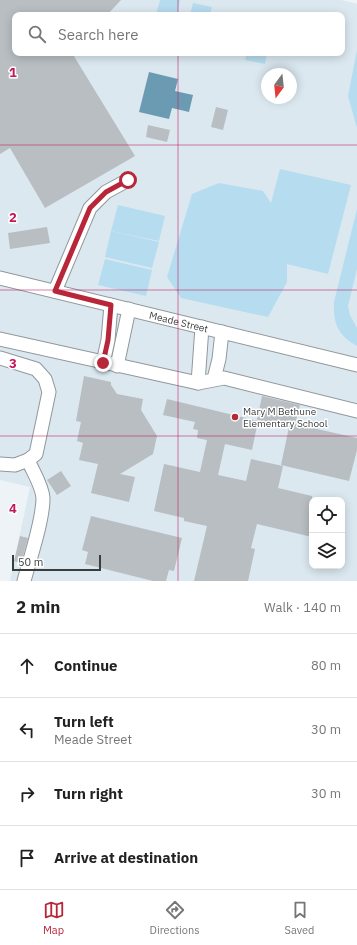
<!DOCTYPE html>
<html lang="en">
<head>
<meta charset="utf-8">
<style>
	:root { --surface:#fff; --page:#f2f2f2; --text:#222; --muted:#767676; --line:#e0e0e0; --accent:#b82739 }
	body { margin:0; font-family:"IBM Plex Sans",sans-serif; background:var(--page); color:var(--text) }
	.controls { position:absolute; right:12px; bottom:12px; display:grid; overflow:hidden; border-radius:8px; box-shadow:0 2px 10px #0003 }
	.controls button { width:36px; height:36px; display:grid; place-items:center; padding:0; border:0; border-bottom:1px solid var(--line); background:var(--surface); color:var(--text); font:20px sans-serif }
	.compass { position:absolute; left:261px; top:68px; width:36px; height:36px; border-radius:50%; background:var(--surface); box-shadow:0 2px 10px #0003; rotate:195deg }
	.scale { position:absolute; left:12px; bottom:10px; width:89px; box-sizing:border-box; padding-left:4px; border:2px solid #3a3d3e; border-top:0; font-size:11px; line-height:14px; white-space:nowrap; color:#3a3d3e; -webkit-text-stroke:3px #fff; paint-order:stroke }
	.stop { position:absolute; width:12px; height:12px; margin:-9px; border:3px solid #b82739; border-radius:50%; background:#fff }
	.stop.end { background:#b82739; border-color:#fff; box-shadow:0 1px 4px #0008 }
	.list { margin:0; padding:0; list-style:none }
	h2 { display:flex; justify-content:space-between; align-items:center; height:52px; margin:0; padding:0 16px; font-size:17px }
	h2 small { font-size:13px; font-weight:400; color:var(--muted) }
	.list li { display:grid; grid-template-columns:26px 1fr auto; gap:12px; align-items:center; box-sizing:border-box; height:64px; padding:0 16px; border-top:1px solid var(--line) }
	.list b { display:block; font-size:15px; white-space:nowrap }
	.list p { margin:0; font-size:13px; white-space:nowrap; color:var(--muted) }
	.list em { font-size:13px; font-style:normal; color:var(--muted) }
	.icon { flex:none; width:22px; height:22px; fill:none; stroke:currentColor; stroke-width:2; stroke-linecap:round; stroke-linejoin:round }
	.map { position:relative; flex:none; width:357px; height:581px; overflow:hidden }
	.search { position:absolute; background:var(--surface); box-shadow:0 2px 10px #0003; left:12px; right:12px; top:12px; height:44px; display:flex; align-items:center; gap:10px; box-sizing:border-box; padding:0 14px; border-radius:8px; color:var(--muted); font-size:15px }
	.sheet { height:308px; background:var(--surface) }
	nav { display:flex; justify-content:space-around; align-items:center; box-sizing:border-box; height:56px; border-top:1px solid var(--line); background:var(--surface); font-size:11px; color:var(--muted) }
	nav a { display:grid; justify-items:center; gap:2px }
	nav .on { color:var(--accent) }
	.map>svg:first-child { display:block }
	.built { fill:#dbe8f0; fill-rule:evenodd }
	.green { fill:#b6dcef }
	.water { fill:#6b9bb2 }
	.building { fill:#b8bec2 }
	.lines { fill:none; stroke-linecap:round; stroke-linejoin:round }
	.minor-casing { stroke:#91989b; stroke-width:15 }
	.minor { stroke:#fff; stroke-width:13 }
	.route { stroke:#b82739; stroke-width:5 }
	.grid { fill:none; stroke:#c2185b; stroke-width:1; stroke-opacity:0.55 }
	.poi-dot { fill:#b82739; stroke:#fff; stroke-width:1.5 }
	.labels { text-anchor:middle; stroke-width:3; stroke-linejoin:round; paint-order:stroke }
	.street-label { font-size:10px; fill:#3a3d3e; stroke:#fff }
	.poi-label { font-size:10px; fill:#3a3d3e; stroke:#fff; text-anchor:start }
	.grid-label { font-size:13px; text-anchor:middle; font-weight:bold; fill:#c2185b; stroke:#fff; stroke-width:3; stroke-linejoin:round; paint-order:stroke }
</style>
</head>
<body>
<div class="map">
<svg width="357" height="581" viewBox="0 0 357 581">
	<rect width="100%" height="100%" fill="#edf3f7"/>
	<path class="built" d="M0,0h342l15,4v577h-347l20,-94 -30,-7zM15,15h327v38h-327zM267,74h24v24h-24zM312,500h30v66h-30z"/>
	<g class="green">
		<polygon points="160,0 180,0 177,15 156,15"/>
		<polygon points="193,3 212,7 210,15 190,15"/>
		<polygon points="357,50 357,128 348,96"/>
		<polygon points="247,53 267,53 265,64 245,60"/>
		<polygon points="280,169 351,185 328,274 287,264 287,282 268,317 181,298 167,277 192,194 219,183 263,191 271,203"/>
		<polygon points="118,205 165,216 159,241 111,231"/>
		<path d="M357,209v60l-9,37 2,9 7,13v18c-19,-11 -24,-22 -23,-44z"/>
		<polygon points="111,231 159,242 152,268 105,257"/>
		<polygon points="105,259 152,270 146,296 98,285"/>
	</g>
	<polygon class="water" points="149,72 178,79 175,91 193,95 189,112 172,108 169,119 139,112"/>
	<g class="building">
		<polygon points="0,0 121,0 107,15 15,15 15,53 72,53 135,156 45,208 10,148 0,154"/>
		<polygon points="216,107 228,110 223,130 211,127"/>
		<polygon points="148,125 170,130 167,142 146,137"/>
		<polygon points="47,227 50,243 10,249 8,233"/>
		<polygon points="84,376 111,382 111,385 117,394 143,399 141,410 157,436 153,454 120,474 135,477 129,502 91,493 98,464 79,460 83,443 77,441 81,422 76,421"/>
		<polygon points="262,396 300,405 295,424 357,438 357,450 349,481 281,465 289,427 257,420"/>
		<polygon points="167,399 258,421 252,450 225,444 218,475 246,481 251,459 283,466 278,488 312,496 312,537 257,524 251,548 255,549 248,581 194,581 207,526 184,521 184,518 154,511 164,464 200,472 207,440 197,438 198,430 193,429 195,422 163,415"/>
		<polygon points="61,471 71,486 57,495 47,480"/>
		<polygon points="91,516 182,538 174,571 169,570 166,581 153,581 85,564 88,552 82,550"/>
		<polygon points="20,536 28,538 21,563 14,561"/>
	</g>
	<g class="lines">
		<g class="minor-casing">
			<g id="minor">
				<path id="s1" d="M0,278l357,87"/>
				<polyline points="55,291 90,208 106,192 128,180"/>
				<polyline points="0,339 198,383 224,378 357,411"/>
				<polyline points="0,358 36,369 45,379 49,392 36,454 28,460 15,465 0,464"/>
				<polyline points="103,363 108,340 111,305"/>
				<polyline points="117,366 129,309"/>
				<polyline points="214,379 219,359 222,332"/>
				<polyline points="198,383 202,327"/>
				<path d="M24,581c6,-23 19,-60 19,-83 -1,-13 -10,-26 -15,-38"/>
			</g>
		</g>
		<use href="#minor" class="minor"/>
	</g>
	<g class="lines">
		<polyline class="route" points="103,363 108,340 111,305 55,291 90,208 106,192 128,180"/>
	</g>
	<path class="grid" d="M178,0v15M178,53v528M0,145h357M0,290h357M0,436h357"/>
	<circle class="poi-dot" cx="235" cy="417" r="4"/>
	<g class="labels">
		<g class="street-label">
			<text dy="4" stroke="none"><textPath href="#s1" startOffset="184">Meade Street</textPath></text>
		</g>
		<g class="poi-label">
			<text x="243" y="415">Mary M Bethune<tspan x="243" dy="12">Elementary School</tspan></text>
		</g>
	</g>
	<g class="grid-label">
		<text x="13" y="77">1</text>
		<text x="13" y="222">2</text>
		<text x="13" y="368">3</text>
		<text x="13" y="513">4</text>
	</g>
</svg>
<div class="controls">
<button><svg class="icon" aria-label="locate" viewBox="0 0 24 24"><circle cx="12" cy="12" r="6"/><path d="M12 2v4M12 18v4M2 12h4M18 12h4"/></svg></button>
<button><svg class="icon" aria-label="layers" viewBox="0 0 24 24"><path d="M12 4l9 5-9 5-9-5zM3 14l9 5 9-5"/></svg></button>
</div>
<svg class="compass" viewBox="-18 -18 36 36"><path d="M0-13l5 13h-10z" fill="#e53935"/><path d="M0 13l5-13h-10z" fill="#767676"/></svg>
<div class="scale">50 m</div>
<div class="stop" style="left:128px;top:180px"></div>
<div class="stop end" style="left:103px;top:363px"></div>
<div class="search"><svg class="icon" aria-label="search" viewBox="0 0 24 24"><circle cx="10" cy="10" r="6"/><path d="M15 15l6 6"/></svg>Search here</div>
</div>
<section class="sheet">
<h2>2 min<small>Walk · 140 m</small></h2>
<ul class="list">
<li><svg class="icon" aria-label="ahead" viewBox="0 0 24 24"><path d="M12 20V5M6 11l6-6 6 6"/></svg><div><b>Continue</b></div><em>80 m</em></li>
<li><svg class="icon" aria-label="left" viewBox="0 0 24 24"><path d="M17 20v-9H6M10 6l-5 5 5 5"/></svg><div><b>Turn left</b><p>Meade Street</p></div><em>30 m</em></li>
<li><svg class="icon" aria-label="right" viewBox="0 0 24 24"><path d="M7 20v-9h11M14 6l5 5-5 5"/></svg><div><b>Turn right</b></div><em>30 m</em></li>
<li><svg class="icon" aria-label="arrive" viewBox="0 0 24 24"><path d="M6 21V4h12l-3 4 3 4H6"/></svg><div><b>Arrive at destination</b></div></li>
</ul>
</section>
<nav>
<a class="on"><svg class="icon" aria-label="map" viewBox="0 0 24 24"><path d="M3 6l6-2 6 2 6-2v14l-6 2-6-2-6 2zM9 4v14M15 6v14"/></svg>Map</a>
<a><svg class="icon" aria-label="directions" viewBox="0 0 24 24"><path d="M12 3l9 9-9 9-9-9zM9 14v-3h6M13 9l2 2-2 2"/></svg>Directions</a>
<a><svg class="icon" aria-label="saved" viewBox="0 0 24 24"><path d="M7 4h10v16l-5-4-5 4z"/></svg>Saved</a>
</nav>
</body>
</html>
